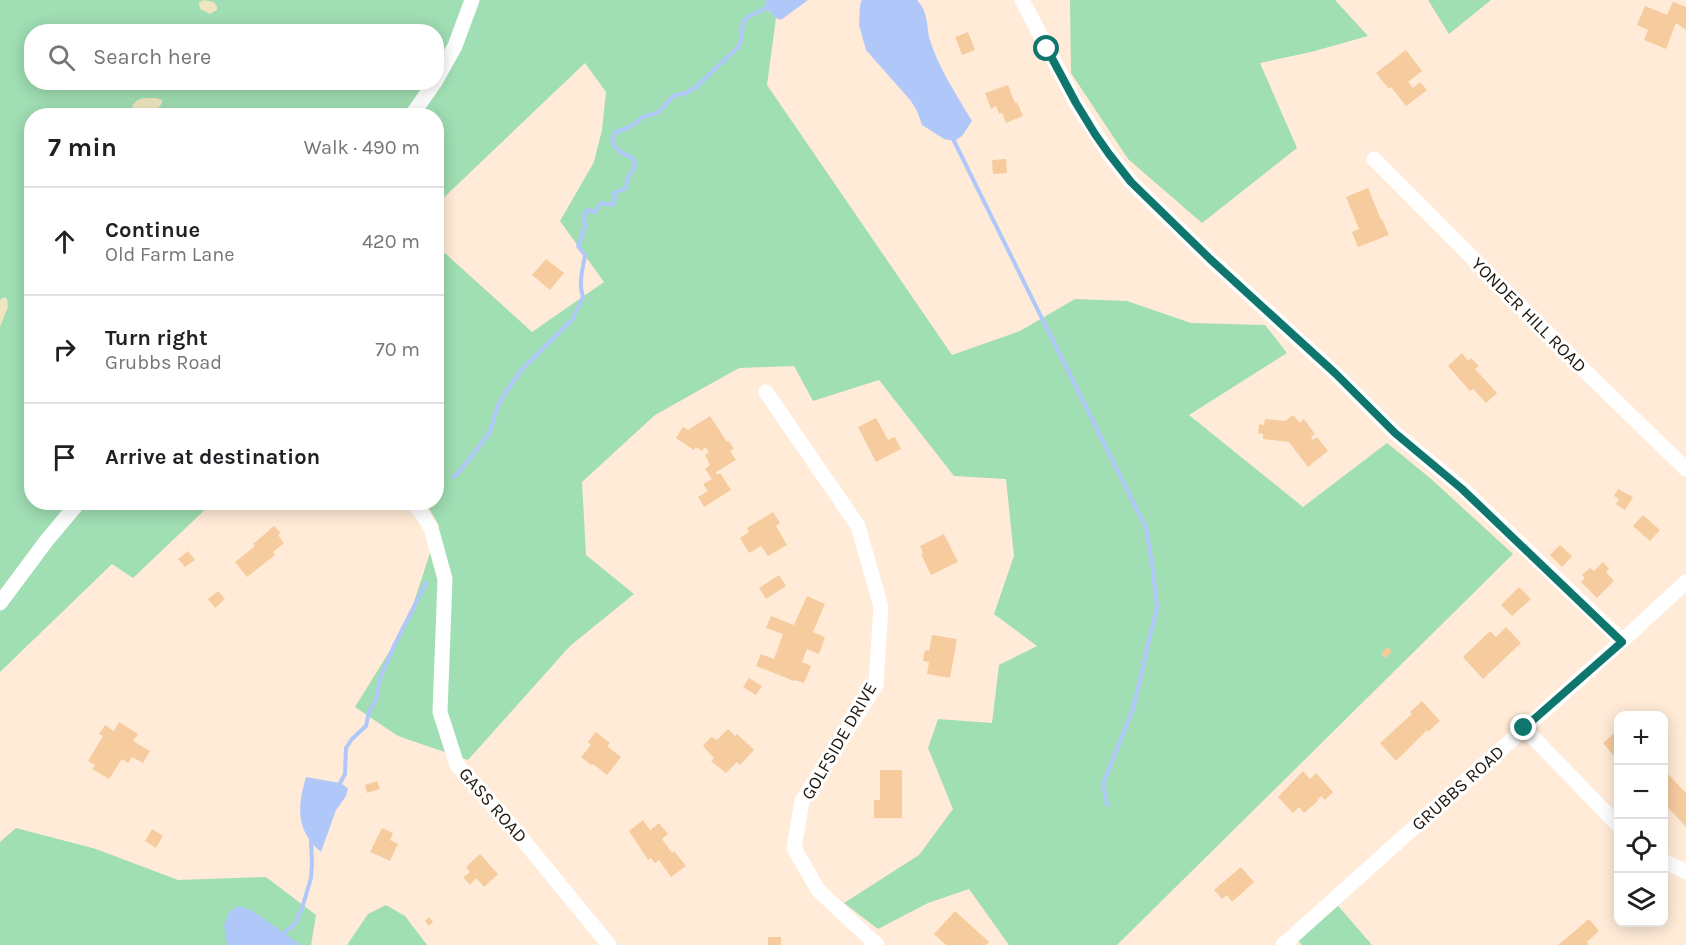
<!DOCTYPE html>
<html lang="en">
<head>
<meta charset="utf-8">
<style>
	:root { --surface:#fff; --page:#f2f2f2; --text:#202124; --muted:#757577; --line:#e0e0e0 }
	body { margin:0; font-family:Karla,sans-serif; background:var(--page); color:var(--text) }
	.controls { position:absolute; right:18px; bottom:18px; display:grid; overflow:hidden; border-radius:12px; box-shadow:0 3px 15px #0003 }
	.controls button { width:54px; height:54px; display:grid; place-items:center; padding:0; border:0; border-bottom:2px solid var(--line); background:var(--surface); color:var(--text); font:30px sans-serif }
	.stop { position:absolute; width:18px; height:18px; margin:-14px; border:4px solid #0f766e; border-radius:50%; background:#fff }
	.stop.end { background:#0f766e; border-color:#fff; box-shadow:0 2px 6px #0008 }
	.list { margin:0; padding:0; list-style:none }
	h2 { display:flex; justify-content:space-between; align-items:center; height:78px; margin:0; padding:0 24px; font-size:26px }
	h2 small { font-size:20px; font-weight:400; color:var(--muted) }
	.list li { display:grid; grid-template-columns:39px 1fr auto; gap:18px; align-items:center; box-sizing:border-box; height:108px; padding:0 24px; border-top:2px solid var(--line) }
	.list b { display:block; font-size:22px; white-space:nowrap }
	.list p { margin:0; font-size:20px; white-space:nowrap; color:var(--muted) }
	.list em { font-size:20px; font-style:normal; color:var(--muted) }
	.icon { flex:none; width:33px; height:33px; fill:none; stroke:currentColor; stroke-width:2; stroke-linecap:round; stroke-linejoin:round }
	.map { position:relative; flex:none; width:1686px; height:945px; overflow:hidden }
	.search { position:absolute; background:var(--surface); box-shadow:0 3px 15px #0003; left:24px; top:24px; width:420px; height:66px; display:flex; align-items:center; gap:15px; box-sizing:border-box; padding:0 21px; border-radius:24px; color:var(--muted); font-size:22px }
	.panel { position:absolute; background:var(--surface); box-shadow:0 3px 15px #0003; left:24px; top:108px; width:420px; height:402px; border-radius:24px }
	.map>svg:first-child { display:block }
	.green { fill:#a0deb3; fill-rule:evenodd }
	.sand { fill:#efe5c0 }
	.water { fill:#b0c8f9 }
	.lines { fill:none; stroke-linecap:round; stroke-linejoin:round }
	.stream { stroke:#b0c8f9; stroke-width:4 }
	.building { fill:#f6cc9f }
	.minor { stroke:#fff; stroke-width:15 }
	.route { stroke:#0f766e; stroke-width:8 }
	.labels { text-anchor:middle; stroke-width:6; stroke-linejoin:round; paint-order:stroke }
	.street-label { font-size:18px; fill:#20180f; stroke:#fff }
</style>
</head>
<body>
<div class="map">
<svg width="1686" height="945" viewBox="0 0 1686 945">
	<rect width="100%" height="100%" fill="#ffebd7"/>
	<g class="green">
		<path d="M0,0h765l1,8 10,10 -9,67 185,270 68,-24 55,-32 52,2 64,22 74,2 22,28 -98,62 114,92 84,-64 43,35 83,76 -396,391h-108l-40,-56 -41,14 -50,26 -34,-26 75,-48 34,-46 -25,-61 10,-29 54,4 7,-58 38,-19 -43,-32 20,-58 -8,-77 -52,-3 -75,-96 -66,21 -19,-35 -55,2 -84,47 -73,67 4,73 48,39 -64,52 -102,114 -70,-24 -43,-29 52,-84 32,-97 -13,-23 10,-1 1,-256 95,86 72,-50 -44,-61 34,-59 8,-32 4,-38 -21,-29 -148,141 -1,-88h-404v386l180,1 -79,75 -21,-14 -112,108zM32,32h404v50h-404z"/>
		<polygon points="1070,0 1335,0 1368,36 1311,52 1260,63 1297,148 1202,223 1128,159 1071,73"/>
		<polygon points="1428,0 1491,0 1449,34"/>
		<polygon points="16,828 96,849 178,880 266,877 316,915 311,945 0,945 0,842"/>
		<polygon points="1333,900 1372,945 1302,945 1293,935"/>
		<polygon points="386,905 405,916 427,945 347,945 368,914"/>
	</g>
	<g class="sand">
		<polygon points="203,0 214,2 217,7 217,10 210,14 200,9 199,3"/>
		<path d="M144,98h12l6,2v3c-5,9 -18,11 -27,8l-3,-4c2,-5 6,-8 12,-9z"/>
		<polygon points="4,297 7,299 8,307 0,327 0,300"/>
	</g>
	<g class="water">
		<polygon points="765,0 808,0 781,20 776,18 766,8"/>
		<path d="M862,0h55c12,13 9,26 13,40 8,27 28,57 42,81l-10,15 -8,5 -10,-2 -22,-14 -5,-14 -6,-10 -45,-51 -7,-25 1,-20z"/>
		<path d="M306,777l34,6 8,5 -2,8 -10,14 -15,42c-25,-21 -24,-45 -15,-75z"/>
		<polygon points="239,906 251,910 301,945 227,945 224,926 229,912"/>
	</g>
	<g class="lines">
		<g class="stream">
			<polyline points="954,141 1146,528 1152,563 1157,607 1133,709 1103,784 1107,805"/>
			<path d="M453,477l7,-6 30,-39 8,-27 8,-13 16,-23 50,-49 11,-23c-5,-14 0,-28 2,-42l-7,-9 7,-19 -1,-12 3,-5 8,2 6,-9 12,2 2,-6 -1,-6 12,-5 1,-8 8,-15 -2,-7c-10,-4 -18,-7 -21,-19l4,-7 14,-5 13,-10 16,-5 14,-16 13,-3 10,-6 42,-40 3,-7 2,-18 5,-5 18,-9 6,-8"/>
			<polyline points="338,787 345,774 346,748 352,739 366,726 369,711 376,700 380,678 394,646 426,583"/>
			<polyline points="286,945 284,933 295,924 302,908 311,878 312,864 311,840"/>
		</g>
	</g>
	<g class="building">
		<polygon points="1673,2 1686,7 1686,30 1676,23 1666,49 1644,40 1648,30 1637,25 1645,6 1667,15"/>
		<polygon points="968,32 975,50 962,55 955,37"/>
		<polygon points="1406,50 1422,71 1408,82 1413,88 1420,82 1427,90 1406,106 1391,87 1389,89 1376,73"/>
		<polygon points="1008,85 1015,103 1017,102 1023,116 1006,123 1002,113 999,114 996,106 991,109 985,93"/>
		<polygon points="1006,159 1007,173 993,174 992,160"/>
		<polygon points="1368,188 1381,220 1382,219 1389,235 1358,247 1352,232 1359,229 1346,197"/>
		<polygon points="546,259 564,273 550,290 532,275"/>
		<polygon points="1462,353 1468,361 1471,358 1479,366 1475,369 1497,393 1486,403 1473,389 1470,391 1448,366"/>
		<polygon points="1293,415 1300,423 1304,419 1315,434 1311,437 1313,440 1317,437 1328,451 1308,467 1289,442 1263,439 1263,434 1258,433 1259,424 1264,425 1265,419 1285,421"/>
		<polygon points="710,416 727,442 729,441 734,449 730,451 736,460 716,472 718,475 720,473 731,490 704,507 698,497 708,491 703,484 712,479 705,469 710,465 705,455 709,452 705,447 702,451 696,447 694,450 676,438 683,427 688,430"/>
		<polygon points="876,418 888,440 895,437 901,449 876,462 858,427"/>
		<polygon points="1618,489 1633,497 1625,510 1616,504 1619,499 1614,496"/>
		<polygon points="773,512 780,523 776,526 787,545 768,556 761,546 749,553 740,538 749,532 747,528"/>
		<polygon points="1643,515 1660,530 1650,541 1633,526"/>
		<polygon points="274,526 281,533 278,535 284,543 273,552 275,555 247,577 235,562 255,546 253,544"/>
		<polygon points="944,534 958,562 931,575 921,554 923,553 920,546"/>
		<polygon points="1560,545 1572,556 1562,567 1550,555"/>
		<polygon points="188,551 195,560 185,567 178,559"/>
		<polygon points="1603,562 1609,569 1606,572 1614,581 1597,598 1581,582 1585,578 1582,575 1590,568 1594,571"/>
		<polygon points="779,575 786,586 766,599 759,588"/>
		<polygon points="1519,587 1531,599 1512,616 1501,605"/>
		<polygon points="218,591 225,599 215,608 208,599"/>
		<polygon points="807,596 825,604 813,632 825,637 819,654 807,649 802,662 811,666 804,683 795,680 794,681 756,666 761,654 774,659 783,634 766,628 771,616 794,625"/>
		<polygon points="1506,627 1521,643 1483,679 1463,657 1490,631 1496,637"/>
		<polygon points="932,635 957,639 950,678 927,674 929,662 923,661 925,650 929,651"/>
		<polygon points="1387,647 1392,651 1386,658 1381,654"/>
		<polygon points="749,678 762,686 756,695 743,687"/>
		<polygon points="1422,701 1440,721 1428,732 1427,730 1396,761 1380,743 1412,714 1410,712"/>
		<polygon points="119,722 138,734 133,741 150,751 143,763 132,757 128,763 122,759 109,779 92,769 95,765 88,761 103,736 99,734 105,725 114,731"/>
		<polygon points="728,729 735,736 737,734 754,750 740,765 737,762 726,773 711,761 714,758 703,746 710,738 712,737 717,740"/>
		<polygon points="1618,730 1618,753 1617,751 1613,755 1603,743"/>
		<polygon points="596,732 610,743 607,746 621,757 607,775 593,764 591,765 581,757 591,745 588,742"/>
		<polygon points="880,770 902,770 902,818 874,818 874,800 880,800"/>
		<polygon points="1303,771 1310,779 1316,773 1333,792 1325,800 1321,796 1317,800 1318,801 1304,813 1299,807 1293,813 1278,797"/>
		<polygon points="1668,774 1686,793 1686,827 1664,803 1664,778"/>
		<polygon points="377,781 380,789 367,793 365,785"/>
		<polygon points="643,820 650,830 659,823 668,834 662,839 672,853 674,851 686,866 671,877 659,860 655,863 651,858 648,860 629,831"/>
		<polygon points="382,828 393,833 390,840 398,844 390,861 370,852"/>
		<polygon points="152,829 163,836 156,848 145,841"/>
		<polygon points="480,854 498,874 484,887 476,878 470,885 463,877 470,872 466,867"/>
		<polygon points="1241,867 1254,882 1232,902 1227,895 1222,899 1214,890"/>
		<polygon points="955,911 989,942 986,945 946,945 934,934"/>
		<polygon points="429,917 433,922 429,926 425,921"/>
		<polygon points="1589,919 1599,931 1587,942 1589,945 1558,945"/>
		<rect x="768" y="937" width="13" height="8"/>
	</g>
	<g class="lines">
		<g class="minor">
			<polyline points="1022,0 1076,103 1109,154 1131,182 1210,259 1336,374 1395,433 1463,489 1622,641"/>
			<polyline points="436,80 455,46 472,0"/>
			<polyline points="411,116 435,82"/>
			<polyline points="1374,159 1590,376 1686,469"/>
			<polyline points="766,392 858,526 881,607 876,685 802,801 794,848 818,890 877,945"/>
			<polyline points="414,502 431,528 445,579 440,712 457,765 505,818 609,945"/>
			<polyline points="0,603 47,540 79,502"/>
			<polyline points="1524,728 1618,825"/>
			<polyline points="1664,861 1686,872"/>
			<polyline points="1283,945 1622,641 1686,582"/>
		</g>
	</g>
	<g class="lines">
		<polyline class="route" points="1047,49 1076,103 1095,134 1109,154 1131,182 1210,259 1336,374 1395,433 1462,489 1622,642 1524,728"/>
	</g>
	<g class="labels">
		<g class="street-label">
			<text transform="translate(1529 315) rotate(45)" y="6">YONDER HILL ROAD</text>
			<text transform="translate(839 741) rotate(-60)" y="6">GOLFSIDE DRIVE</text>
			<text transform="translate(1458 788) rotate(-42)" y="6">GRUBBS ROAD</text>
			<text transform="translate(493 805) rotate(49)" y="6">GASS ROAD</text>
		</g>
	</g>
</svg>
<div class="controls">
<button>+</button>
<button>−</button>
<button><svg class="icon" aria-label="locate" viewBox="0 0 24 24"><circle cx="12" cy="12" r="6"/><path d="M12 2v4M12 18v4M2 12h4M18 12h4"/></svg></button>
<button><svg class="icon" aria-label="layers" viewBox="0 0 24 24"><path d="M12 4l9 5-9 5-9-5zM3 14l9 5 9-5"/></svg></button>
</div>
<div class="stop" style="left:1047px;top:49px"></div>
<div class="stop end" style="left:1524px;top:728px"></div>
<div class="search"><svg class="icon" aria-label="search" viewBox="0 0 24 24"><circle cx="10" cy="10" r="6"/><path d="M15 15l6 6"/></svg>Search here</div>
<section class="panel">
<h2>7 min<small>Walk · 490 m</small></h2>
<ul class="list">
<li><svg class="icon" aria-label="ahead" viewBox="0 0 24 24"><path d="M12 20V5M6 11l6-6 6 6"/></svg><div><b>Continue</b><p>Old Farm Lane</p></div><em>420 m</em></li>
<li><svg class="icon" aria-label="right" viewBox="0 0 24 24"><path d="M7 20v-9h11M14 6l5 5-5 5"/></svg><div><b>Turn right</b><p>Grubbs Road</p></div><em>70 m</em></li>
<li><svg class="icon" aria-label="arrive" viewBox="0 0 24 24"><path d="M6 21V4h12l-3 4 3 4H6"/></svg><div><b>Arrive at destination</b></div></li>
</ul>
</section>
</div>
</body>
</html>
